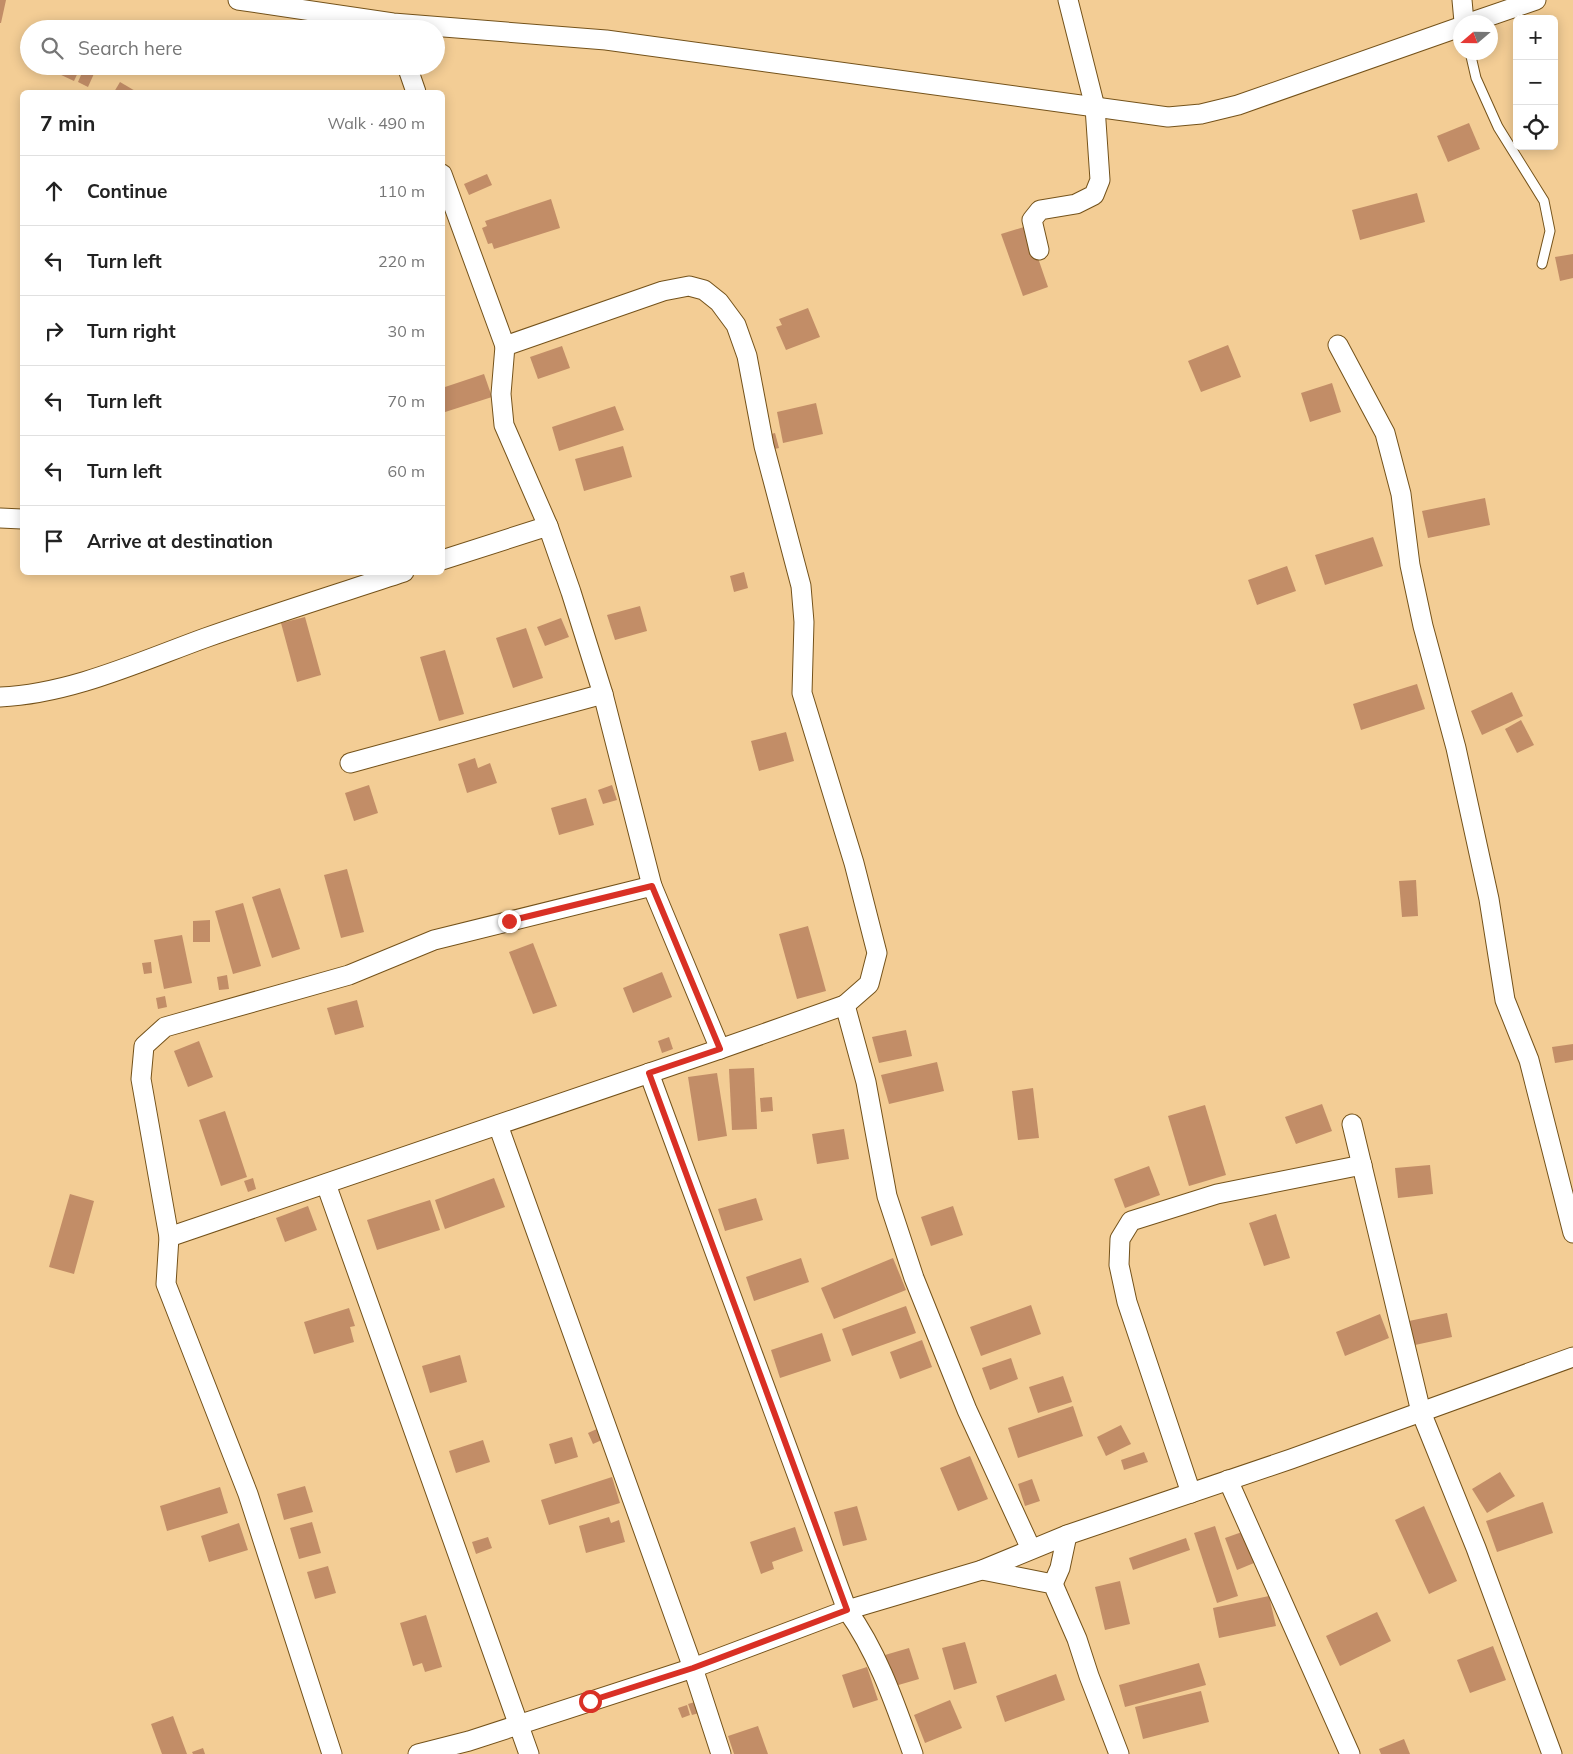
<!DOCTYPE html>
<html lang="en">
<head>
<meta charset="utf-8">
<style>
	:root { --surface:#fff; --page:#f6f6f6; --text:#222; --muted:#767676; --line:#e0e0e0 }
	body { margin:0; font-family:Mulish,sans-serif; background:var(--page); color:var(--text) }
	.controls { position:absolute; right:15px; top:15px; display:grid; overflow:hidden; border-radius:8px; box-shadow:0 2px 12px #0003 }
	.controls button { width:45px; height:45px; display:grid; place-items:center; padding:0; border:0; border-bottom:1px solid var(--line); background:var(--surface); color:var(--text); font:25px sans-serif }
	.compass { position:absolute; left:1453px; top:15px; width:45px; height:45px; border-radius:50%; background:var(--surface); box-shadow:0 2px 12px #0003; rotate:250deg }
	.stop { position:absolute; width:15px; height:15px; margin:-11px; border:4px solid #d93025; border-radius:50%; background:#fff }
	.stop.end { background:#d93025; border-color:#fff; box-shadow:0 1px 5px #0008 }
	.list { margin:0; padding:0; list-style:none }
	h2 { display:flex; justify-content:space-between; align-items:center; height:65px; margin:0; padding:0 20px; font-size:21px }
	h2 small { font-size:16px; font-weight:400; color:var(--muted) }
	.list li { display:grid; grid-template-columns:32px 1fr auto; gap:15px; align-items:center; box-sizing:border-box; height:70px; padding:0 20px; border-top:1px solid var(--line) }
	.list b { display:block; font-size:19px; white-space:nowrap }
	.list em { font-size:16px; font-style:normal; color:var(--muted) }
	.icon { flex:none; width:28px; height:28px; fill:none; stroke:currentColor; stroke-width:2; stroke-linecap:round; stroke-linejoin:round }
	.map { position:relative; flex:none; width:1573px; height:1754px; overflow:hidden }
	.search { position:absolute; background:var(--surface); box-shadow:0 2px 12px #0003; left:20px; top:20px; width:425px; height:55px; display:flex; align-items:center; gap:12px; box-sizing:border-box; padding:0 18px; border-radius:28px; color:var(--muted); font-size:19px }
	.panel { position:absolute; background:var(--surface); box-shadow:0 2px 12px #0003; left:20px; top:90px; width:425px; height:485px; border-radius:8px }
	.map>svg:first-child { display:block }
	.building { fill:#c28d67 }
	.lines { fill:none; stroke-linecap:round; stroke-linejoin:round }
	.lane-casing { stroke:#74521a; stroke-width:11 }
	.street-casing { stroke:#74521a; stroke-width:21 }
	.lane { stroke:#fff; stroke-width:9 }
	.street { stroke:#fff; stroke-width:19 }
	.route { stroke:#d93025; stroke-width:6 }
</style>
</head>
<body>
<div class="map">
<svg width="1573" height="1754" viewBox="0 0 1573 1754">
	<rect width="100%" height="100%" fill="#f3cd95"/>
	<g class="building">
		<polygon points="0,0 6,0 1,23 0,23"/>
		<polygon points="60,66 81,66 74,81 57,73"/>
		<polygon points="85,66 97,67 88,87 78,82"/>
		<polygon points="120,82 137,92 114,92"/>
		<polygon points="1469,123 1480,149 1448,162 1437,136"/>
		<polygon points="487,174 492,185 469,195 464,184"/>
		<polygon points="1417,193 1425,222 1360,240 1352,210"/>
		<polygon points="551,199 560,228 494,249 492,243 488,244 482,228 487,226 485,221"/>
		<polygon points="1027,226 1048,287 1023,296 1001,234"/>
		<polygon points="1573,254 1573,278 1560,281 1555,257"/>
		<polygon points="808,308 820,337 786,350 776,327 782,325 779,319"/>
		<polygon points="1228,345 1241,377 1201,392 1188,361"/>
		<polygon points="562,346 570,368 538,379 530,357"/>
		<polygon points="484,374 492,397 442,413 442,388"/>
		<polygon points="1332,383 1341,412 1310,422 1301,393"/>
		<polygon points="816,403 823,434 783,443 777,412"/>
		<polygon points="615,406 624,430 559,451 552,427"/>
		<polygon points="775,433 779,448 770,450 767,435"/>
		<polygon points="623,446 632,477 584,491 575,459"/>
		<polygon points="1485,498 1490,525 1428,538 1422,511"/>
		<polygon points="1373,537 1383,566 1325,585 1315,555"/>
		<polygon points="1287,566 1296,591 1257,605 1248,580"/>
		<polygon points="744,572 748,588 734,592 730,576"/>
		<polygon points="640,606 647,631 615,640 607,615"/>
		<polygon points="305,617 321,675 297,682 281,623"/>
		<polygon points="561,618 569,637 545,646 537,627"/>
		<polygon points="526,628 543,678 513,688 496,638"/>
		<polygon points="445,650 464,714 439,721 420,657"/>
		<polygon points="1417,684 1425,709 1361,730 1353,704"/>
		<polygon points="1512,692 1523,716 1482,735 1471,711"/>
		<polygon points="1521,720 1534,745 1517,753 1505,729"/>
		<polygon points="786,732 794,761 759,771 751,741"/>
		<polygon points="475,758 478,768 490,763 497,783 467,793 458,764"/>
		<polygon points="369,785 378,813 354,821 345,793"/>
		<polygon points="612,785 617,800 603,804 598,790"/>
		<polygon points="586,798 594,825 559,835 551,808"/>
		<polygon points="347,869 364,932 341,938 324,875"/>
		<polygon points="1416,880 1418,916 1402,917 1399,881"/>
		<polygon points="280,888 300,949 272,958 252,897"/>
		<polygon points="243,903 261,966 233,974 215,911"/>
		<polygon points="210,920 210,942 193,942 193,921"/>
		<polygon points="808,926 826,991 797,999 779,934"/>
		<polygon points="182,935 192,983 164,989 154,940"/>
		<polygon points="533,943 557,1006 533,1014 509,952"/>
		<polygon points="151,962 152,973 144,974 142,963"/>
		<polygon points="662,972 672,997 633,1013 623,988"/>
		<polygon points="227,975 229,989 219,990 217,977"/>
		<polygon points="165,996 167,1007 158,1009 156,998"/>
		<polygon points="357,1000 364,1027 335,1035 327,1008"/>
		<polygon points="906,1030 912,1056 879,1063 872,1037"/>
		<polygon points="669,1037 673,1049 662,1053 658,1041"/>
		<polygon points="199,1041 213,1077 188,1087 174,1051"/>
		<polygon points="1573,1044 1573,1060 1555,1063 1552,1047"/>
		<polygon points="937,1062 944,1091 889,1104 881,1075"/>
		<polygon points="754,1068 757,1129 732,1130 729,1069"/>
		<polygon points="717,1073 727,1136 698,1141 688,1077"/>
		<polygon points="1033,1088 1039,1138 1018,1140 1012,1091"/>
		<polygon points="772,1097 773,1111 761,1112 760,1098"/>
		<polygon points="1322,1104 1332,1131 1296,1144 1285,1117"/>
		<polygon points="1205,1105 1226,1175 1189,1186 1168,1116"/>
		<polygon points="225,1111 247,1177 221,1186 199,1120"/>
		<polygon points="844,1129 849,1159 817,1164 812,1134"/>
		<polygon points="1430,1165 1433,1194 1398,1198 1395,1168"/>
		<polygon points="1149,1166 1160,1195 1125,1208 1114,1179"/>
		<polygon points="253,1178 256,1189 248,1192 244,1181"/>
		<polygon points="494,1178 505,1207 445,1229 435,1200"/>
		<polygon points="70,1194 94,1201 74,1274 49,1267"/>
		<polygon points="756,1198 763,1220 725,1231 718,1209"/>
		<polygon points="430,1200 440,1230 377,1250 367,1220"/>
		<polygon points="308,1206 317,1230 285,1242 276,1218"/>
		<polygon points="953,1206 963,1235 931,1246 921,1217"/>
		<polygon points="1276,1214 1290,1258 1264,1266 1249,1223"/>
		<polygon points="801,1258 809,1282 754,1301 746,1277"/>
		<polygon points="893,1258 906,1290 834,1319 821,1288"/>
		<polygon points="1031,1305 1041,1334 981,1356 970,1327"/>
		<polygon points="906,1306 916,1333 852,1356 842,1329"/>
		<polygon points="349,1308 355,1326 350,1327 354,1342 314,1354 304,1322"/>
		<polygon points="1447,1313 1452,1337 1415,1345 1409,1321"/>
		<polygon points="1380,1314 1389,1338 1345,1356 1336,1332"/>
		<polygon points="822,1333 831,1361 780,1378 771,1350"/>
		<polygon points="922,1340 932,1367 900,1379 890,1352"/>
		<polygon points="460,1355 467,1382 430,1393 422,1366"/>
		<polygon points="1011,1358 1018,1379 990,1390 982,1368"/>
		<polygon points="1063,1376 1072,1402 1038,1413 1029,1387"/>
		<polygon points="1073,1406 1083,1436 1018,1458 1008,1428"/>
		<polygon points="1121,1425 1131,1444 1106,1456 1097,1437"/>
		<polygon points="599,1428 604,1439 593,1444 588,1433"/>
		<polygon points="572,1437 578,1457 555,1464 549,1444"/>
		<polygon points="483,1440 490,1462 456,1473 449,1451"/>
		<polygon points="1144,1452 1148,1462 1124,1470 1121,1460"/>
		<polygon points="970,1456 988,1499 958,1511 940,1468"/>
		<polygon points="1500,1472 1515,1496 1487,1513 1472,1489"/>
		<polygon points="612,1477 620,1503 549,1525 541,1500"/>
		<polygon points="1032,1479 1040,1501 1025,1506 1018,1484"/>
		<polygon points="305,1486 313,1512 284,1520 277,1494"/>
		<polygon points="220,1487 228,1513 167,1531 160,1506"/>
		<polygon points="1543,1502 1553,1533 1497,1552 1486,1521"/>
		<polygon points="857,1506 867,1540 843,1546 834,1512"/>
		<polygon points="1424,1506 1457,1581 1429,1594 1395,1520"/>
		<polygon points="609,1517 611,1523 619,1520 625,1542 586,1553 579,1526"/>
		<polygon points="312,1522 321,1553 299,1559 290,1528"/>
		<polygon points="239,1523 248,1550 209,1562 201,1536"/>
		<polygon points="1215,1526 1238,1596 1217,1603 1194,1533"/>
		<polygon points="795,1527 803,1551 772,1562 774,1569 761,1574 750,1542"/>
		<polygon points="1242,1532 1254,1563 1237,1570 1225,1538"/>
		<polygon points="488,1537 492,1548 476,1554 472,1542"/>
		<polygon points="1186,1538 1190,1550 1133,1570 1129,1558"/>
		<polygon points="328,1566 336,1593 315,1599 307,1572"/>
		<polygon points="1120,1581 1130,1624 1105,1630 1095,1587"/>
		<polygon points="1269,1596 1276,1626 1219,1638 1213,1608"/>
		<polygon points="1377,1612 1391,1641 1340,1666 1326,1636"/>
		<polygon points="426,1615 442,1667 425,1672 422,1663 413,1666 400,1623"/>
		<polygon points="965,1642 977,1683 954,1690 942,1648"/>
		<polygon points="1493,1646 1506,1680 1470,1693 1457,1660"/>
		<polygon points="909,1648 919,1679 895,1686 885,1655"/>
		<polygon points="1199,1663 1206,1685 1125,1707 1119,1685"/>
		<polygon points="867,1667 878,1700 853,1708 842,1675"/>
		<polygon points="1056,1674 1065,1700 1005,1722 996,1696"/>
		<polygon points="1201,1691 1209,1722 1143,1739 1135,1707"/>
		<polygon points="950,1700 962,1728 925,1743 914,1715"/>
		<polygon points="695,1702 699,1713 692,1715 688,1704"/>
		<polygon points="687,1705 690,1715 682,1718 678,1708"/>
		<polygon points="173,1716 187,1754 162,1754 151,1724"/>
		<polygon points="758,1726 768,1754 734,1754 728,1736"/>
		<polygon points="1404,1739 1410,1754 1381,1754 1379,1749"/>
		<polygon points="203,1748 205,1754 193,1754 192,1752"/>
	</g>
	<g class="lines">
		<g class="lane-casing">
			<polyline id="lane" points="1470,52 1476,78 1498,127 1544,201 1550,231 1542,264"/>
		</g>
		<g class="street-casing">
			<g id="street">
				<polyline points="238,0 393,23 606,40 1168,117 1201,114 1238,105 1460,27"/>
				<polyline points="1462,0 1464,22"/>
				<polyline points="1472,22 1536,0"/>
				<polyline points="407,66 416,92"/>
				<polyline points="442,174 505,346"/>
				<polyline points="1039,250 1032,220 1040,210 1076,204 1094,195 1100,180 1095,107 1068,0"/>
				<polyline points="1338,345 1385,433 1401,494 1410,565 1423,626 1456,748 1489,899 1505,1000 1529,1060 1573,1233"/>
				<polyline points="0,518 22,519"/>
				<polyline points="548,526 504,425 501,394 505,346 663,291 689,286 704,290 719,302 736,325 747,356 764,446 801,586 804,622 802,693 854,863 877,953 869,984 845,1005"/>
				<polyline points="442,560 548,526 571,592 603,694 652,886"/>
				<path d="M0,697c70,-3 139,-35 205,-59 65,-23 132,-44 199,-66"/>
				<polyline points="350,763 603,694"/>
				<path d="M649,1073l198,537c31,43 48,94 66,144"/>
				<polyline points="1352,1124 1421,1412 1476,1548 1552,1754"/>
				<polyline points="498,1125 693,1668 721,1754"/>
				<polyline points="326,1184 529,1754"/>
				<polyline points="169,1237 720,1049"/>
				<polyline points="1228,1480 1350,1754"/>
				<polyline points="1191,1493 1127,1302 1119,1265 1120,1239 1131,1221 1217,1194 1362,1165"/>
				<polyline points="982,1570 1067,1535 1291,1459 1573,1357"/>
				<polyline points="1053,1584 1060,1568 1067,1535"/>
				<polyline points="332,1754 248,1494 166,1284 169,1237 141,1079 144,1046 165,1027 349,975 434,940 652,886 720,1049 845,1005 866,1082 887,1196 914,1278 967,1410 1031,1549"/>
				<polyline points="418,1754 469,1741 693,1668 847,1610 982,1570 1053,1584 1077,1639 1089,1676 1119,1754"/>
			</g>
		</g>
		<use href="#lane" class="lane"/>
		<use href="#street" class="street"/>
	</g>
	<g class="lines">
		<polyline class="route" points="509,921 652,886 720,1049 649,1073 847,1610 693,1668 590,1701"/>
	</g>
</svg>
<div class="controls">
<button>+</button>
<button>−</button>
<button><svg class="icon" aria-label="locate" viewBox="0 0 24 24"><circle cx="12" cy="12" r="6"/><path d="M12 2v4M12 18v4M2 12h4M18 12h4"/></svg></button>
</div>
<svg class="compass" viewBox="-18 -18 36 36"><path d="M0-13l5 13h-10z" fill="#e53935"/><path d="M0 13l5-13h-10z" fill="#767676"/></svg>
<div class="stop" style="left:590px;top:1701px"></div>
<div class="stop end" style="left:509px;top:921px"></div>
<div class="search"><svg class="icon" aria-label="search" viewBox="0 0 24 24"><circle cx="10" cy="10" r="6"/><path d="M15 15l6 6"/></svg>Search here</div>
<section class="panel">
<h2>7 min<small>Walk · 490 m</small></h2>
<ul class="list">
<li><svg class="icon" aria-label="ahead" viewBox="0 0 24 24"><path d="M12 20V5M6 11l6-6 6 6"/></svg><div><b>Continue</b></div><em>110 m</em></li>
<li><svg class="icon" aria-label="left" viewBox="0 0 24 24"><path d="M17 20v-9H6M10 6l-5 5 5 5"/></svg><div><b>Turn left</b></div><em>220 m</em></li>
<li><svg class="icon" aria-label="right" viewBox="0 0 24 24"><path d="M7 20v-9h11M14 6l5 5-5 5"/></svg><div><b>Turn right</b></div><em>30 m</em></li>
<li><svg class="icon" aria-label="left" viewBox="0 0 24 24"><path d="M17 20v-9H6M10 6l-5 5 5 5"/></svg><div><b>Turn left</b></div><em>70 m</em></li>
<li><svg class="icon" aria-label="left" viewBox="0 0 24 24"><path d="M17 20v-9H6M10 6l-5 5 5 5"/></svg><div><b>Turn left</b></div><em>60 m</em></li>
<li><svg class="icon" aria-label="arrive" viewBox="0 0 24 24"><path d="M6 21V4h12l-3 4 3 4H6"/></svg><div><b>Arrive at destination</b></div></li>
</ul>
</section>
</div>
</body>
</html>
